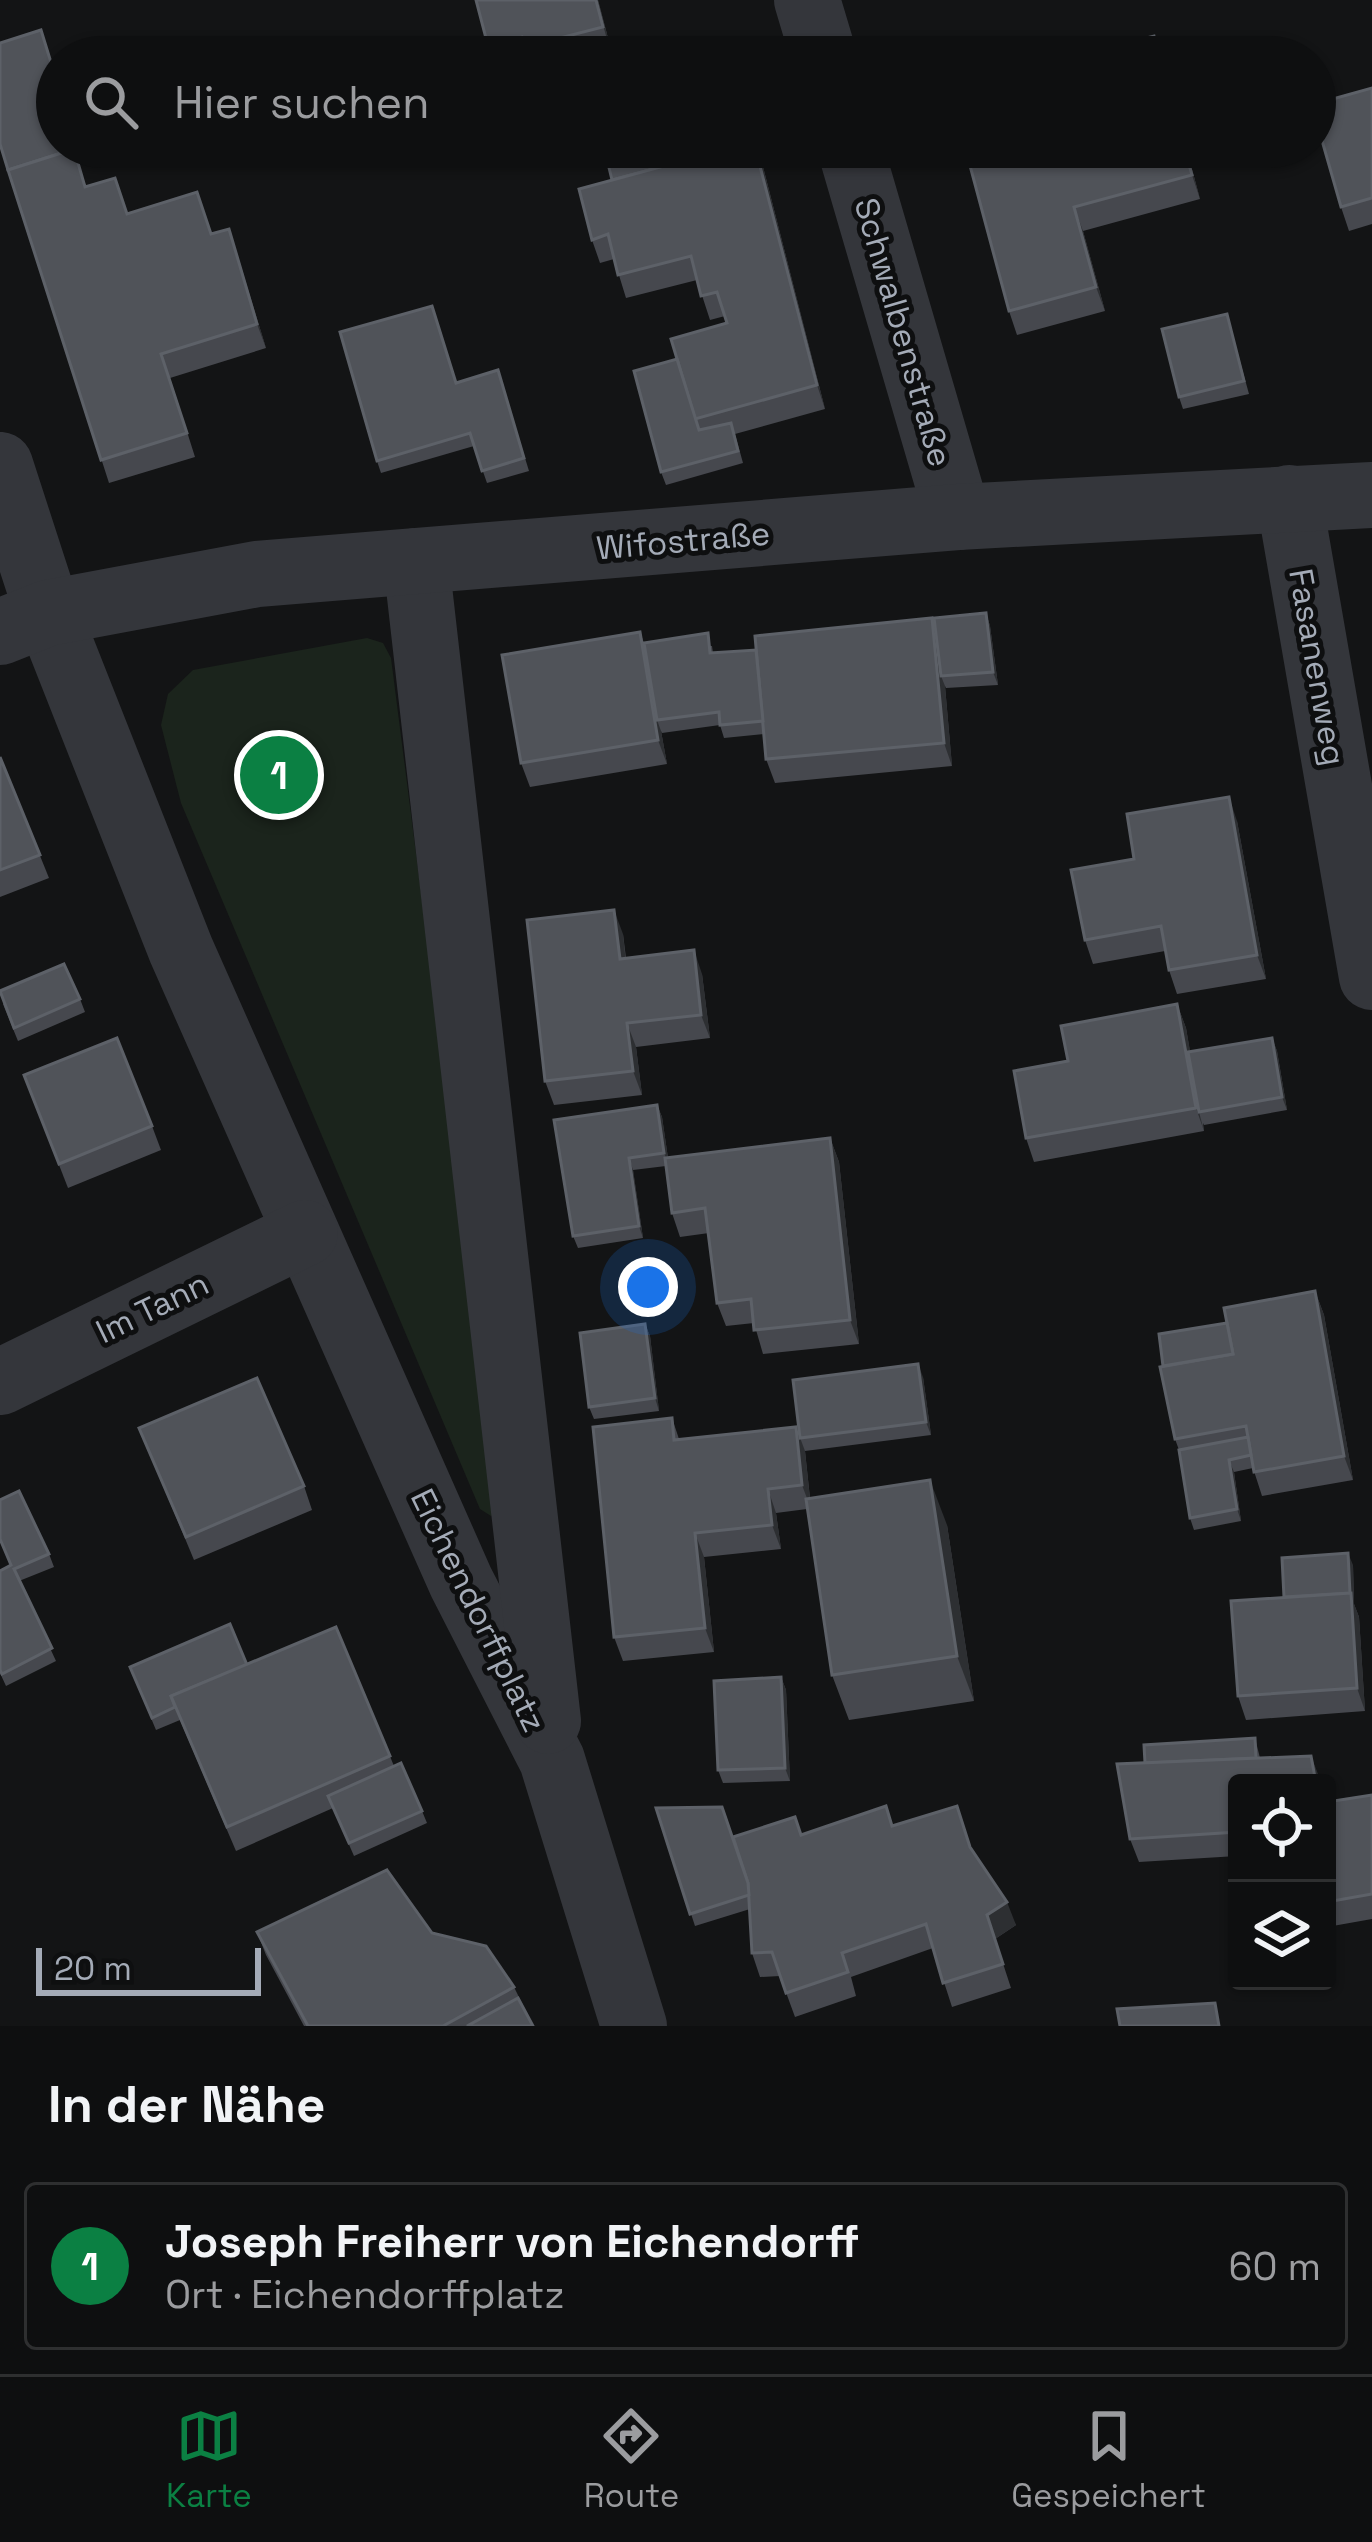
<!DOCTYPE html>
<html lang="de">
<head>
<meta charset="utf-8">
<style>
	:root { --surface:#0e0f10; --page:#1c1d1e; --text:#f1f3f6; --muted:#9b9c9f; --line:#2e2f30; --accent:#0b8043 }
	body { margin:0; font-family:"Space Grotesk",sans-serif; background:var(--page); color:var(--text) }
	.controls { position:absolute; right:36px; bottom:36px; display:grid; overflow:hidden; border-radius:12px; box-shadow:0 3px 9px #0004 }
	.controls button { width:108px; height:108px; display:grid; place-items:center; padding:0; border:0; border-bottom:3px solid var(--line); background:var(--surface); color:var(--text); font:60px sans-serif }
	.scale { position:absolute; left:36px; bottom:30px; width:225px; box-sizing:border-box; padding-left:12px; border:6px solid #a4abb7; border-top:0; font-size:33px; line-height:42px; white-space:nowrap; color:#a4abb7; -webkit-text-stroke:9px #0e0f10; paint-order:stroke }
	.you { position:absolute; left:648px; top:1287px; width:42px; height:42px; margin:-30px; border:9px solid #fff; border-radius:50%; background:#1a73e8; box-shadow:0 0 0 18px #1a73e833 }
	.badge { display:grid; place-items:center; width:78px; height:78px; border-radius:50%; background:var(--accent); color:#fff; font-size:39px; font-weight:700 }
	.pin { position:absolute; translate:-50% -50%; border:6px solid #fff; box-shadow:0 3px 12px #0006 }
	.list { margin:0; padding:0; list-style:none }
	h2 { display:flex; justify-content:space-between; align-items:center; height:156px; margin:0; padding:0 48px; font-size:51px }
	h2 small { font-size:39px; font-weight:400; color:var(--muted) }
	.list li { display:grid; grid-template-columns:78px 1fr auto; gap:36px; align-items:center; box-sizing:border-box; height:168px; margin:0 24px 24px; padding:0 24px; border:3px solid var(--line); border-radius:12px }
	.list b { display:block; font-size:45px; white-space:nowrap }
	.list p { margin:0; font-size:39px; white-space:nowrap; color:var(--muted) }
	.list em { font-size:39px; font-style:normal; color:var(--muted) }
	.icon { flex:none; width:66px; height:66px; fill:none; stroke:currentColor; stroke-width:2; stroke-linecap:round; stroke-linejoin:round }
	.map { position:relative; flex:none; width:1372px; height:2026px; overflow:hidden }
	.search { position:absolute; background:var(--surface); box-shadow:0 3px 9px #0004; left:36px; right:36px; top:36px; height:132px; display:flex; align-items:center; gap:30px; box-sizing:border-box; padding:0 42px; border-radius:66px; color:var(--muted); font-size:45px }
	.sheet { height:348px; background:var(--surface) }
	nav { display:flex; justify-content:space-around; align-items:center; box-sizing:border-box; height:168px; border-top:3px solid var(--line); background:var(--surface); font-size:33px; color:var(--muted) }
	nav a { display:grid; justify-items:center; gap:6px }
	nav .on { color:var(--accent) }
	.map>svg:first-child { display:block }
	.green { fill:#1b241c }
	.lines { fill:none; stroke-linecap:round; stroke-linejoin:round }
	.minor { stroke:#34363b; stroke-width:66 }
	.wall { fill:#46484e }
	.shaded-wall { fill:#2d2f32 }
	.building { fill:#505359; stroke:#5d6168; stroke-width:3 }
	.labels { text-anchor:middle; stroke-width:10; stroke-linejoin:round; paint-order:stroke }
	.street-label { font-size:33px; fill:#a4abb7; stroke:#0e0f10 }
</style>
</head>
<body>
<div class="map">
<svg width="1372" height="2026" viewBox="0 0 1372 2026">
	<rect width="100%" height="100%" fill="#131415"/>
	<polygon class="green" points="367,638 383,643 391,658 500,1511 491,1516 480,1509 181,803 161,725 168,694 193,670"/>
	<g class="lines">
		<g class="minor">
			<polyline points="807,0 824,57"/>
			<polyline points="850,147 958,517"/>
			<polyline points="0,465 48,613 181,950 461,1582 552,1760 634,2026"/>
			<polyline points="1289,498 1372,977"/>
			<polyline points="416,561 548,1721"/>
			<polyline points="0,632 48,613 257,574 958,517 1372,495"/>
			<polyline points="0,1382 305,1233"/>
		</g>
	</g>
	<g class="wall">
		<polygon points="598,0 613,57 492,57 488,46"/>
		<polygon points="57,79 57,147 87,186 128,214 212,234 229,229 266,348 170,378 195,457 109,483 0,144"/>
		<polygon points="1372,88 1372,224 1349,231 1341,207"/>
		<polygon points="604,147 758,147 825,409 735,434 743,463 666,485 661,472 677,359 727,323 725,316 710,320 697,280 626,298 614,259 600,263 592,240 612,180"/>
		<polygon points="965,147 1186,147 1200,199 1083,231 1105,311 1017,335 1009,311"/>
		<polygon points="1227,314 1249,394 1183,409 1179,397"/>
		<polygon points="498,370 529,471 487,483 474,446 381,473 377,461 457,382"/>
		<polygon points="986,613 990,626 998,685 946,688 945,686 952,766 775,783 766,759 764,734 724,738 720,725 662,733 661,731 667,764 530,787 521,763 640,632 644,643 712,646 713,653 756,650 932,618 936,628"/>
		<polygon points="0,757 49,878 0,897"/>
		<polygon points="1237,821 1266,979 1177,994 1169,970 1165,951 1093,964 1085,940 1134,859"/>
		<polygon points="623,934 626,958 702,974 710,1038 636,1047 642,1095 554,1105 545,1081"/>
		<polygon points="80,999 85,1012 18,1041 3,1004"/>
		<polygon points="1177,1004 1186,1028 1190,1052 1272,1038 1277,1051 1287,1110 1204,1125 1203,1123 1204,1131 1034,1162 1026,1138 1068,1061"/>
		<polygon points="24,1075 152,1126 161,1150 68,1188"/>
		<polygon points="657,1105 662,1117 668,1158 830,1138 839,1162 859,1344 763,1354 754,1323 726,1326 717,1303 709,1233 680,1237 672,1213 666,1166 633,1170 643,1238 578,1248 573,1236"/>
		<polygon points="1315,1291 1324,1315 1353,1480 1262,1496 1253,1468 1234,1472 1241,1521 1194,1530 1190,1518 1179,1450 1175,1439 1227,1323"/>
		<polygon points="645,1324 650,1336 659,1411 594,1419 589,1407"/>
		<polygon points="923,1377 931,1435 805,1451 810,1498 947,1525 974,1701 849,1720 832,1675 807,1509 776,1513 781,1549 704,1557 714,1652 623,1661 614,1637 672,1418 679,1439 800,1438"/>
		<polygon points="139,1428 304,1486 312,1510 194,1560"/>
		<polygon points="49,1554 54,1567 19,1581 56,1661 6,1686 0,1673 0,1571"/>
		<polygon points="1353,1565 1354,1604 1359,1617 1365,1711 1246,1720 1238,1696 1284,1597"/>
		<polygon points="336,1627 394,1766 422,1811 427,1823 354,1856 333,1808 236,1851 180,1720 156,1730 135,1680 247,1665"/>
		<polygon points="781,1677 786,1690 790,1781 723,1783 718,1770"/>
		<polygon points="1255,1738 1260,1758 1311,1756 1320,1783 1237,1783 1237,1856 1139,1862 1130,1839 1145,1763"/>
		<polygon points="1372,1795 1372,1919 1327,1927 1327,1802"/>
		<polygon points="656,1808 740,1859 801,1835 893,1826 972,1850 1016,1925 995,1939 1011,1988 952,2007 933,1948 851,1977 856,1996 795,2017 780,1976 760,1977 752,1953 750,1909 695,1926"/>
		<polygon points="257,1932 432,1933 514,1987 533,2026 304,2026 266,1955"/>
	</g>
	<g class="shaded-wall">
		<polygon points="596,0 598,0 613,57 612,57"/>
		<polygon points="755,147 758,147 825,409 817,385"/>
		<polygon points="1184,147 1186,147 1200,199 1192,175"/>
		<polygon points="1074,207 1083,231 1105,311 1096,287"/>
		<polygon points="229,229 237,253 266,348 257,324"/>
		<polygon points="986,613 990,626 998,685 993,672"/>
		<polygon points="932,618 941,642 941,676 945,686 952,766 944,743"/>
		<polygon points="640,632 648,656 657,720 661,731 667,764 658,740"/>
		<polygon points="1229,797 1237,821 1266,979 1257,955"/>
		<polygon points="614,910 623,934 628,983 620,959"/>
		<polygon points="694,950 702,974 710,1038 701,1015"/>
		<polygon points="1177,1004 1186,1028 1201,1112 1199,1112 1204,1131 1196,1108"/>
		<polygon points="627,1023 636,1047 642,1095 633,1071"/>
		<polygon points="1272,1038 1277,1051 1287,1110 1282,1097"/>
		<polygon points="657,1105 662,1117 669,1165 664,1153"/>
		<polygon points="830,1138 839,1162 859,1344 850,1320"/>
		<polygon points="629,1158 633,1170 643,1238 639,1226"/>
		<polygon points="1315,1291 1324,1315 1353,1480 1344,1456"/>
		<polygon points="645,1324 650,1336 659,1411 655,1398"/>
		<polygon points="918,1364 923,1377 931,1435 926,1422"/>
		<polygon points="796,1427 805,1451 811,1509 802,1485"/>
		<polygon points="1229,1460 1234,1472 1241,1521 1237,1509"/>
		<polygon points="930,1480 947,1525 974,1701 957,1656"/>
		<polygon points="768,1489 776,1513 781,1549 772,1525"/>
		<polygon points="695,1533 704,1557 714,1652 705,1628"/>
		<polygon points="1348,1553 1353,1565 1354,1604 1359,1617 1365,1711 1357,1688"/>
		<polygon points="781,1677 786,1690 790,1781 785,1768"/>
		<polygon points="1311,1756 1320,1779 1320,1783 1316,1783"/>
		<polygon points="1007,1902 1016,1925 995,1939 1011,1988 987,1915"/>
	</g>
	<g class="building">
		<polygon points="476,0 596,0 603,27 525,47 522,37 488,46"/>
		<polygon points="41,30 57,82 57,147 74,147 79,160 74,149 8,170 0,144 0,43"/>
		<polygon points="1154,36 1159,57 1071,57"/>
		<polygon points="607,38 612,57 533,57"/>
		<polygon points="1030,41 1034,57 964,57"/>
		<polygon points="1372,88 1372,198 1341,207 1315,116 1315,104"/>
		<polygon points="604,147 664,147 668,165 612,180"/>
		<polygon points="664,147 755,147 817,385 695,419 671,339 727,323 717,292 701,296 691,256 618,275 608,234 592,240 579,189 668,165"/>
		<polygon points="965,147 1184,147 1192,175 1074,207 1096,287 1009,311"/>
		<polygon points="74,149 85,187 115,178 127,214 197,192 211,234 229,229 257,324 161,354 187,433 101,460 8,170"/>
		<polygon points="432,306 456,383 498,370 524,458 482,471 470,433 377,461 340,332"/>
		<polygon points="1227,314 1244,381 1179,397 1162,329"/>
		<polygon points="677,359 699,430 731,423 738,451 661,472 634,371"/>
		<polygon points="986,613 993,672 941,676 934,618"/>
		<polygon points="932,618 944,743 766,759 755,636"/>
		<polygon points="640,632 658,740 521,763 502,655"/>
		<polygon points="708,633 710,653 756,650 763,721 720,725 719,712 657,720 644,643"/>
		<polygon points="0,757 40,855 0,870"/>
		<polygon points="1229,797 1257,955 1169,970 1161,926 1085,940 1071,870 1134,859 1127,814"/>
		<polygon points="614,910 620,959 694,950 701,1015 627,1023 633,1071 545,1081 527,920"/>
		<polygon points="64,964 80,999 14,1028 0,991"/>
		<polygon points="1177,1004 1196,1108 1026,1138 1014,1071 1068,1061 1061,1026"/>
		<polygon points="117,1038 152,1126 59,1164 24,1075"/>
		<polygon points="1272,1038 1282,1097 1199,1112 1188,1052"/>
		<polygon points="657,1105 664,1153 629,1158 639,1226 573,1236 554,1120"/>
		<polygon points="830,1138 850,1320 754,1330 751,1299 717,1303 705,1208 672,1213 665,1158"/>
		<polygon points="1315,1291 1344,1456 1254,1472 1246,1426 1175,1439 1160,1367 1233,1354 1224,1308"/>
		<polygon points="1227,1323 1233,1354 1163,1366 1159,1334"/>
		<polygon points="645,1324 655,1398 589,1407 580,1333"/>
		<polygon points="918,1364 926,1422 800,1438 793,1380"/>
		<polygon points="257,1378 304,1486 186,1537 139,1428"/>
		<polygon points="672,1418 674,1440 796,1427 802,1485 768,1489 772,1525 695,1533 705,1628 614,1637 593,1427"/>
		<polygon points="1248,1437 1251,1455 1229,1460 1237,1509 1190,1518 1179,1450"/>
		<polygon points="930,1480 957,1656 832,1675 806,1499"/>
		<polygon points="19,1491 49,1554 14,1569 52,1648 2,1674 0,1670 0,1571 11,1565 0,1539 0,1500"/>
		<polygon points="1348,1553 1350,1593 1284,1597 1282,1558"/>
		<polygon points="1351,1593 1357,1688 1238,1696 1231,1601"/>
		<polygon points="230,1624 247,1665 171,1696 175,1707 152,1718 130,1667"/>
		<polygon points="336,1627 390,1756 227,1827 171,1696"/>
		<polygon points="781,1677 785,1768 718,1770 714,1681"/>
		<polygon points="1255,1738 1256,1758 1145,1763 1144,1745"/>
		<polygon points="1311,1756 1316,1783 1237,1783 1237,1832 1130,1839 1117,1764"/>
		<polygon points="401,1763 422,1811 349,1843 328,1796"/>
		<polygon points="1372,1795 1372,1894 1327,1902 1327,1802"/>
		<polygon points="886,1806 892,1826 957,1806 970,1847 1007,1902 987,1915 1003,1964 943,1983 926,1924 842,1953 848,1972 786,1993 772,1952 752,1953 748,1883 733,1837 795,1817 801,1835"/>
		<polygon points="722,1807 748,1883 749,1895 690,1914 656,1808"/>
		<polygon points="387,1870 432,1933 486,1946 514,1987 443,2026 308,2026 257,1932"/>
		<polygon points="518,1998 533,2026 467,2026"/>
		<polygon points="1215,2003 1219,2026 1120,2026 1117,2009"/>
	</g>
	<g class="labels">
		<g class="street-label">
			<text transform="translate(904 332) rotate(74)" y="12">Schwalbenstraße</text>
			<text transform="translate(683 540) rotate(-5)" y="12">Wifostraße</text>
			<text transform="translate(1318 667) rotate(80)" y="12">Fasanenweg</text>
			<text transform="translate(152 1307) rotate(-26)" y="12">Im Tann</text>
			<text transform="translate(479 1610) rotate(64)" y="12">Eichendorffplatz</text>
		</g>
	</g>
</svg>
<div class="controls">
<button><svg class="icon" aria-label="locate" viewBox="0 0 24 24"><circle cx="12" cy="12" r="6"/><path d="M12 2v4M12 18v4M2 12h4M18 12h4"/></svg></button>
<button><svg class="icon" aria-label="layers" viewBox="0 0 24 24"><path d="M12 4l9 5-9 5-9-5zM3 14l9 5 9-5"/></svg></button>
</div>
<div class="scale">20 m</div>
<div class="you"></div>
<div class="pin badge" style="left:279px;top:775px">1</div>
<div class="search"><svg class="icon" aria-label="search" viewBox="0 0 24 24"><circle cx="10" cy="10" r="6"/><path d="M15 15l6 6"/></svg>Hier suchen</div>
</div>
<section class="sheet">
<h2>In der Nähe<small></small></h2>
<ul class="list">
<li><span class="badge">1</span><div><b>Joseph Freiherr von Eichendorff</b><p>Ort · Eichendorffplatz</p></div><em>60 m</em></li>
</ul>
</section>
<nav>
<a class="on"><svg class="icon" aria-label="map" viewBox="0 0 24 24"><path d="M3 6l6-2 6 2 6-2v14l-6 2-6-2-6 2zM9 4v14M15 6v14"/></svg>Karte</a>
<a><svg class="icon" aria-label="directions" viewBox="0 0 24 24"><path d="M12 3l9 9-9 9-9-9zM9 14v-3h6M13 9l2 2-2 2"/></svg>Route</a>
<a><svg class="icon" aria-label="saved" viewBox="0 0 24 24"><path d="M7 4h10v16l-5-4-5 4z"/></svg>Gespeichert</a>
</nav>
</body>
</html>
